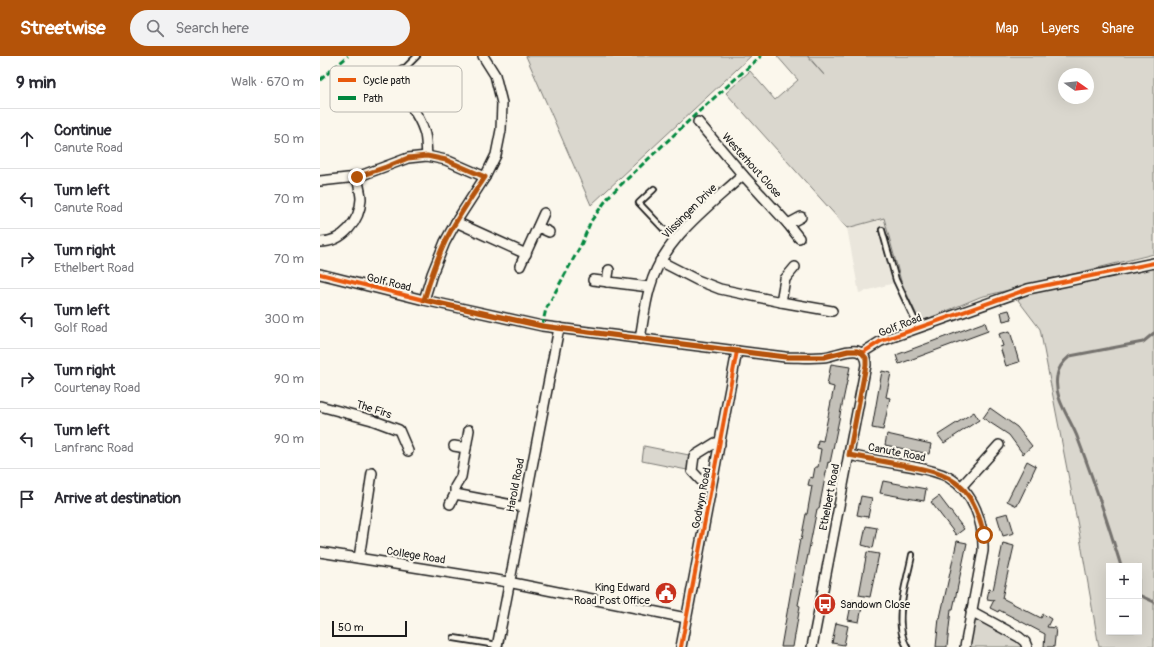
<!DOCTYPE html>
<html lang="en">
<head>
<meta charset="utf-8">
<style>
	:root { --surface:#fff; --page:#f2f2f3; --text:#2b2b33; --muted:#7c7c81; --line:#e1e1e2; --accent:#b45309 }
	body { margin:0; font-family:Pangolin,sans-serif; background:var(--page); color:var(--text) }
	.controls { position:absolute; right:12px; bottom:12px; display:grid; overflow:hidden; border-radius:0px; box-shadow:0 4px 16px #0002 }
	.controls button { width:36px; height:36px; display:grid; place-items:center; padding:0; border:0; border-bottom:1px solid var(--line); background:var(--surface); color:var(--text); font:20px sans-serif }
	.compass { position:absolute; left:738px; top:12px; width:36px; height:36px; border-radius:50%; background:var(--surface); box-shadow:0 4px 16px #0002; rotate:104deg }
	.scale { position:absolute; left:12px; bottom:10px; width:75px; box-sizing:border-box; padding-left:4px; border:2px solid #1c1c1c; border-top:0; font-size:11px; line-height:14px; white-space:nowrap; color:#1c1c1c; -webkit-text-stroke:3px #fbf7ec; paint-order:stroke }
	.stop { position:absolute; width:12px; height:12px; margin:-9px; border:3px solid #b45309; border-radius:50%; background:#fff }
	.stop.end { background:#b45309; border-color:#fff; box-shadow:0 1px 4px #0008 }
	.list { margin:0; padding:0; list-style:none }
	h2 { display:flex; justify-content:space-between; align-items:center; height:52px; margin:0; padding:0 16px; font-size:17px }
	h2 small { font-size:13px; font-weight:400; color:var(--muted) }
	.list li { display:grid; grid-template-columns:26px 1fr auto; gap:12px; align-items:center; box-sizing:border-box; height:60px; padding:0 16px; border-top:1px solid var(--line) }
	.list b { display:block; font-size:15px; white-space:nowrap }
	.list p { margin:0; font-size:13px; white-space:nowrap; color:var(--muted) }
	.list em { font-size:13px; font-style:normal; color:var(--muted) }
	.icon { flex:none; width:22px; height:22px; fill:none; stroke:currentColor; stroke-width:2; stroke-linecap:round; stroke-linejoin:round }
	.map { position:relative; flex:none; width:834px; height:591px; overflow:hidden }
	header { display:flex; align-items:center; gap:24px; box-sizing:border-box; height:56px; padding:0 20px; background:var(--accent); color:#fff }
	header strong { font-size:19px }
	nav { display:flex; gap:22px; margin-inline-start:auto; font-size:14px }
	.search { width:280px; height:36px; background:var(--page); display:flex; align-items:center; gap:10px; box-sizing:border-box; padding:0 14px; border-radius:22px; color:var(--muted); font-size:15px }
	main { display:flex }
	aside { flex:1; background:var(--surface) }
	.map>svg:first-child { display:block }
	.built { fill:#eae6dc }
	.green { fill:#dad7ce; stroke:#7b7a75; fill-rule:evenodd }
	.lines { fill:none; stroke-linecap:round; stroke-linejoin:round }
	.stream { stroke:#74726e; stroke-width:3 }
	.building { fill:#c3c0b8; stroke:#1c1c1c }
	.lane-casing { stroke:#1c1c1c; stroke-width:8 }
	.street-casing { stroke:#1c1c1c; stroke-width:12 }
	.lane { stroke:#fbf7ec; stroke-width:4.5 }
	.street { stroke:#fbf7ec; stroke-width:9 }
	.quiet { stroke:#00873e; stroke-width:3; stroke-dasharray:6 3; stroke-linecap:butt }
	.cycleway-casing { stroke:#fbf7ec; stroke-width:6 }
	.cycleway { stroke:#e8590c; stroke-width:4 }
	.route { stroke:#b45309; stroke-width:5 }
	.labels { text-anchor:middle; stroke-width:4; stroke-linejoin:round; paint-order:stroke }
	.street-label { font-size:11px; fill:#1c1c1c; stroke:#fbf7ec }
	.poi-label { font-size:11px; fill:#1c1c1c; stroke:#fbf7ec; text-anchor:end }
	.key { fill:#fbf7ec; stroke:#b8b5ae; stroke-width:1 }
	.key-label { font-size:11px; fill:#1c1c1c }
</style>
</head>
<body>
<header>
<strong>Streetwise</strong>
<div class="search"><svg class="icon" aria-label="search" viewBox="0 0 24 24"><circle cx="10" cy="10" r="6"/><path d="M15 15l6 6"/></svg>Search here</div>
<nav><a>Map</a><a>Layers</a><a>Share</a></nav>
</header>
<main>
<aside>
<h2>9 min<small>Walk · 670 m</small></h2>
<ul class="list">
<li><svg class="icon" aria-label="ahead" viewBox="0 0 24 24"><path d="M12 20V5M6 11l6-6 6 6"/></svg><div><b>Continue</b><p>Canute Road</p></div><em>50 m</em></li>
<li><svg class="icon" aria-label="left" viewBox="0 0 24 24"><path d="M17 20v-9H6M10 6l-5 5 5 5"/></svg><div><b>Turn left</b><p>Canute Road</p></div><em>70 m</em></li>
<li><svg class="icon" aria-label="right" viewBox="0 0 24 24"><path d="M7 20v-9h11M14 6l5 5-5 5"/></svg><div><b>Turn right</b><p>Ethelbert Road</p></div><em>70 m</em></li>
<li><svg class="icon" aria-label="left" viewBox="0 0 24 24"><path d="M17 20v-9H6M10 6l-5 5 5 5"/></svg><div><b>Turn left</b><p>Golf Road</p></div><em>300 m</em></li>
<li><svg class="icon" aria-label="right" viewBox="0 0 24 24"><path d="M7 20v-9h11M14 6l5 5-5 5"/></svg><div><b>Turn right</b><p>Courtenay Road</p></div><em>90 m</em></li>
<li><svg class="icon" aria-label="left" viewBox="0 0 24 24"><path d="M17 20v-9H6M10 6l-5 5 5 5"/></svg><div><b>Turn left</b><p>Lanfranc Road</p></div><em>90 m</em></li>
<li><svg class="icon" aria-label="arrive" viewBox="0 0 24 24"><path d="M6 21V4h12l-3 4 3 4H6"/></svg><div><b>Arrive at destination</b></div></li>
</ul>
</aside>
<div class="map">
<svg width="834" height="591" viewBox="0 0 834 591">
	<rect width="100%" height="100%" fill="#fbf7ec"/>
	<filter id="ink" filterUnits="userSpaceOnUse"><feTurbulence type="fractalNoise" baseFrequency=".025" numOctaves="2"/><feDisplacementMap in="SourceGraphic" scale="8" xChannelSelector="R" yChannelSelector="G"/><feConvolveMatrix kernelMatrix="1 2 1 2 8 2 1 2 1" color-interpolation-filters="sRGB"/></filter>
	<g filter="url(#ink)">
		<polygon class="built" points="564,161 581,225 539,237 527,172"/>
		<g class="green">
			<polygon points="206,0 431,0 271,149"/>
			<path d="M457,0h30l18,20 -17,-20h346v198l-174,43 -60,25 -19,-41 -17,-63 -37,10 -121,-135 24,-22 25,29 23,-20zM744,18h24v24h-24z"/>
			<path d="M834,211v380h-55l-21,-121 -38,-197 -22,-29 4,-5 14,-5zM789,510h30v66h-30z"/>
			<polygon points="324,390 374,400 372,415 322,405"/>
			<polygon points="651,555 707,591 645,591"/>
		</g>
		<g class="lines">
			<g class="stream">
				<path d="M801,510c-13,-43 -27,-85 -43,-127 -7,-20 -25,-40 -21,-63 1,-8 7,-15 13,-20l73,-14 11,-9"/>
				<polyline points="819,539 834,546"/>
			</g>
		</g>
		<g class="building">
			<polygon points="689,254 692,263 683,265 681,256"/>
			<polygon points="665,266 668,275 579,308 576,299"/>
			<polygon points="690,275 699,306 686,310 680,291 683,290 679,278"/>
			<polygon points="511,308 530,311 510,407 508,406 499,453 497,453 478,549 480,550 473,591 461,591 480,483 481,484 486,458 487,458 492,430 488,429 490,421 493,422 495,411 498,411 501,393 497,392 498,384 503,385 514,331 507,329"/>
			<polygon points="562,315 571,317 566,341 570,342 563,374 552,372"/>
			<polygon points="670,352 697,371 712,390 703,398 689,379 663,362"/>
			<polygon points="654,356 659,364 624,387 618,379"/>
			<polygon points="567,378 611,388 609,398 565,389"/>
			<polygon points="707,405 716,410 697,450 687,445"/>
			<polygon points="563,425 606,433 604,445 560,437"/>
			<polygon points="541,440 552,442 548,461 537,459"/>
			<polygon points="619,440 644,473 636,479 611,446"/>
			<polygon points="688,457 694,477 683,480 677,460"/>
			<polygon points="546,470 557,472 553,492 542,489"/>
			<polygon points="637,485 647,487 633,553 631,553 627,591 616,591 619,562 620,562"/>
			<polygon points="683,487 694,490 682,542 721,562 723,558 731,563 727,571 736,572 734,591 724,591 725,578 679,554 678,556 670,552 674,544 667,543 669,533 673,534"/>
			<polygon points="547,496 559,498 550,541 539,539"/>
			<polygon points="532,544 543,546 539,566 528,564"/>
			<polygon points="516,567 528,570 524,589 512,587"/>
		</g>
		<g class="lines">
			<g class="lane-casing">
				<g id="lane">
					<polyline points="83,14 97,0"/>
					<polyline points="334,133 319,147 354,184"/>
					<polyline points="562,174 576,224 598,271"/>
					<polyline points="134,582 177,589"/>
					<path d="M587,591c-15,-26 0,-65 5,-92"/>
				</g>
			</g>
			<g class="street-casing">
				<g id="street">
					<path d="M71,26c13,15 27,30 33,49 3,8 2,17 3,25"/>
					<polyline points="60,34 71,26 83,14"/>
					<polyline points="378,66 423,119 468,168 479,182"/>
					<polyline points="0,125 37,121 88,102 107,100 126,104 165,121"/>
					<polyline points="136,166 206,198"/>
					<polyline points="468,168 481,161"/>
					<polyline points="218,171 229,176"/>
					<path d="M0,186c23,0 40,-21 41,-43 0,-7 -3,-15 -4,-22"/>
					<polyline points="340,205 377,224 400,233 461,246 512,255"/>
					<polyline points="200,210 224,157"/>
					<path d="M0,218l104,26 118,26 243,31c13,0 26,1 38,0 11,-1 23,-8 34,-6 7,2 9,8 9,14l-54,282"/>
					<polyline points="273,224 329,231"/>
					<polyline points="287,226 289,214"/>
					<polyline points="104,244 112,218 125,186 136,166 165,121 176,99 181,74 182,47 175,19 163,0"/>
					<polyline points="461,246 465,223 475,211"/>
					<path d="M320,283c3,-17 5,-36 10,-52 13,-48 58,-80 93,-112"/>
					<polyline points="542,297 561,285 708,233 834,207"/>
					<polyline points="0,350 52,364 79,374 88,395"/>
					<polyline points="149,374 141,421 135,431 135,438 203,451"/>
					<polyline points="134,390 146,392"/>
					<path d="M529,399c18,4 36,7 55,10 15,3 30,5 44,12 26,15 36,46 35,74l-18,96"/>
					<polyline points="641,431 679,389"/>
					<polyline points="391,432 386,430 372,415 374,400 395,387 400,388"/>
					<polyline points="130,448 135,438"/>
					<polyline points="0,496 188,526 366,562"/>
					<polyline points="39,502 52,417"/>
					<polyline points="651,555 699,581 705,586 707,591"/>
					<polyline points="177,591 239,272"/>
					<polyline points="361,591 417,295"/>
				</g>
			</g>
			<use href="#lane" class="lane"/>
			<use href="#street" class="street"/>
			<g class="quiet">
				<polyline points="0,24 28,0"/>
				<polyline points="222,270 226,253 261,189 271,165 290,139 375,59 441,0"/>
			</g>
			<g class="cycleway-casing">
				<g id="cycleway">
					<polyline points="0,218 104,244 222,270 465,301 504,301 528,295 537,295 542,297 561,285 708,233 834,207"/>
					<polyline points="361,591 417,295"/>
				</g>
			</g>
			<use href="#cycleway" class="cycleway"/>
		</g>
	</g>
	<g class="lines" filter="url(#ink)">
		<path class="route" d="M37,121l29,-10 22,-9 19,-2 19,4 39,17c-14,21 -29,42 -40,65 -9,19 -15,38 -21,58l118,26 195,25 49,6h38l24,-6h9l5,2 4,5v7l-17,90c16,3 32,6 48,9 22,4 45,7 63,22 14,12 20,32 24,49"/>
	</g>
	<defs>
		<g id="civic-disc" transform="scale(1.15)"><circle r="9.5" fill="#c8321e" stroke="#fbf7ec"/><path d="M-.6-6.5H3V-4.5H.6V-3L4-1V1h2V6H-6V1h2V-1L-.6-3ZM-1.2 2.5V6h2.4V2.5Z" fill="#fff"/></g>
		<g id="bus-disc" transform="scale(1.15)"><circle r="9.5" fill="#c8321e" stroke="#fbf7ec"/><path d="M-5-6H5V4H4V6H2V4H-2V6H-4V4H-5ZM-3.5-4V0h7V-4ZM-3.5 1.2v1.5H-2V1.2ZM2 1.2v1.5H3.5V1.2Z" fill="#fff"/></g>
	</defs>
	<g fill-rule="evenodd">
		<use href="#civic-disc" x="346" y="537"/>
		<use href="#bus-disc" x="505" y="548"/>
	</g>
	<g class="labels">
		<g class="street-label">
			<text transform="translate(432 109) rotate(48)" y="4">Westerhout Close</text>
			<text transform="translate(369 155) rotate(-45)" y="4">Vlissingen Drive</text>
			<text transform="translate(69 226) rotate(14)" y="4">Golf Road</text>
			<text transform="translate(580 269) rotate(-21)" y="4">Golf Road</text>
			<text transform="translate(54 353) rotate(18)" y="4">The Firs</text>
			<text transform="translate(577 396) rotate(11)" y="4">Canute Road</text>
			<text transform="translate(195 429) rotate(-79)" y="4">Harold Road</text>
			<text transform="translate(509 441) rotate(-79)" y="4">Ethelbert Road</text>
			<text transform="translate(381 442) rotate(-79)" y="4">Godwyn Road</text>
			<text transform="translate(96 499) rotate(9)" y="4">College Road</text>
		</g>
		<g class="poi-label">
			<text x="330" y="535">King Edward<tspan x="330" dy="13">Road Post Office</tspan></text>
			<text x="520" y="552" text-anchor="start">Sandown Close</text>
		</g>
	</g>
	<rect x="10" y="10" width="132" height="46" rx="6" class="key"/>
	<rect x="18" y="22" width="18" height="4" fill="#e8590c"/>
	<rect x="18" y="40" width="18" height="4" fill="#00873e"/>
	<g class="key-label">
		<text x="43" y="28">Cycle path</text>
		<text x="43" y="46">Path</text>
	</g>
</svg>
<div class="controls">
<button>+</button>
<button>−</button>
</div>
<svg class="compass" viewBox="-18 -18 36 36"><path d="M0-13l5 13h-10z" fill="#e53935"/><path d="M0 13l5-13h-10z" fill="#7c7c81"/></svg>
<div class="scale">50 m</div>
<div class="stop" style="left:664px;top:479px"></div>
<div class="stop end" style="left:37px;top:121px"></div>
</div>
</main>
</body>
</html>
